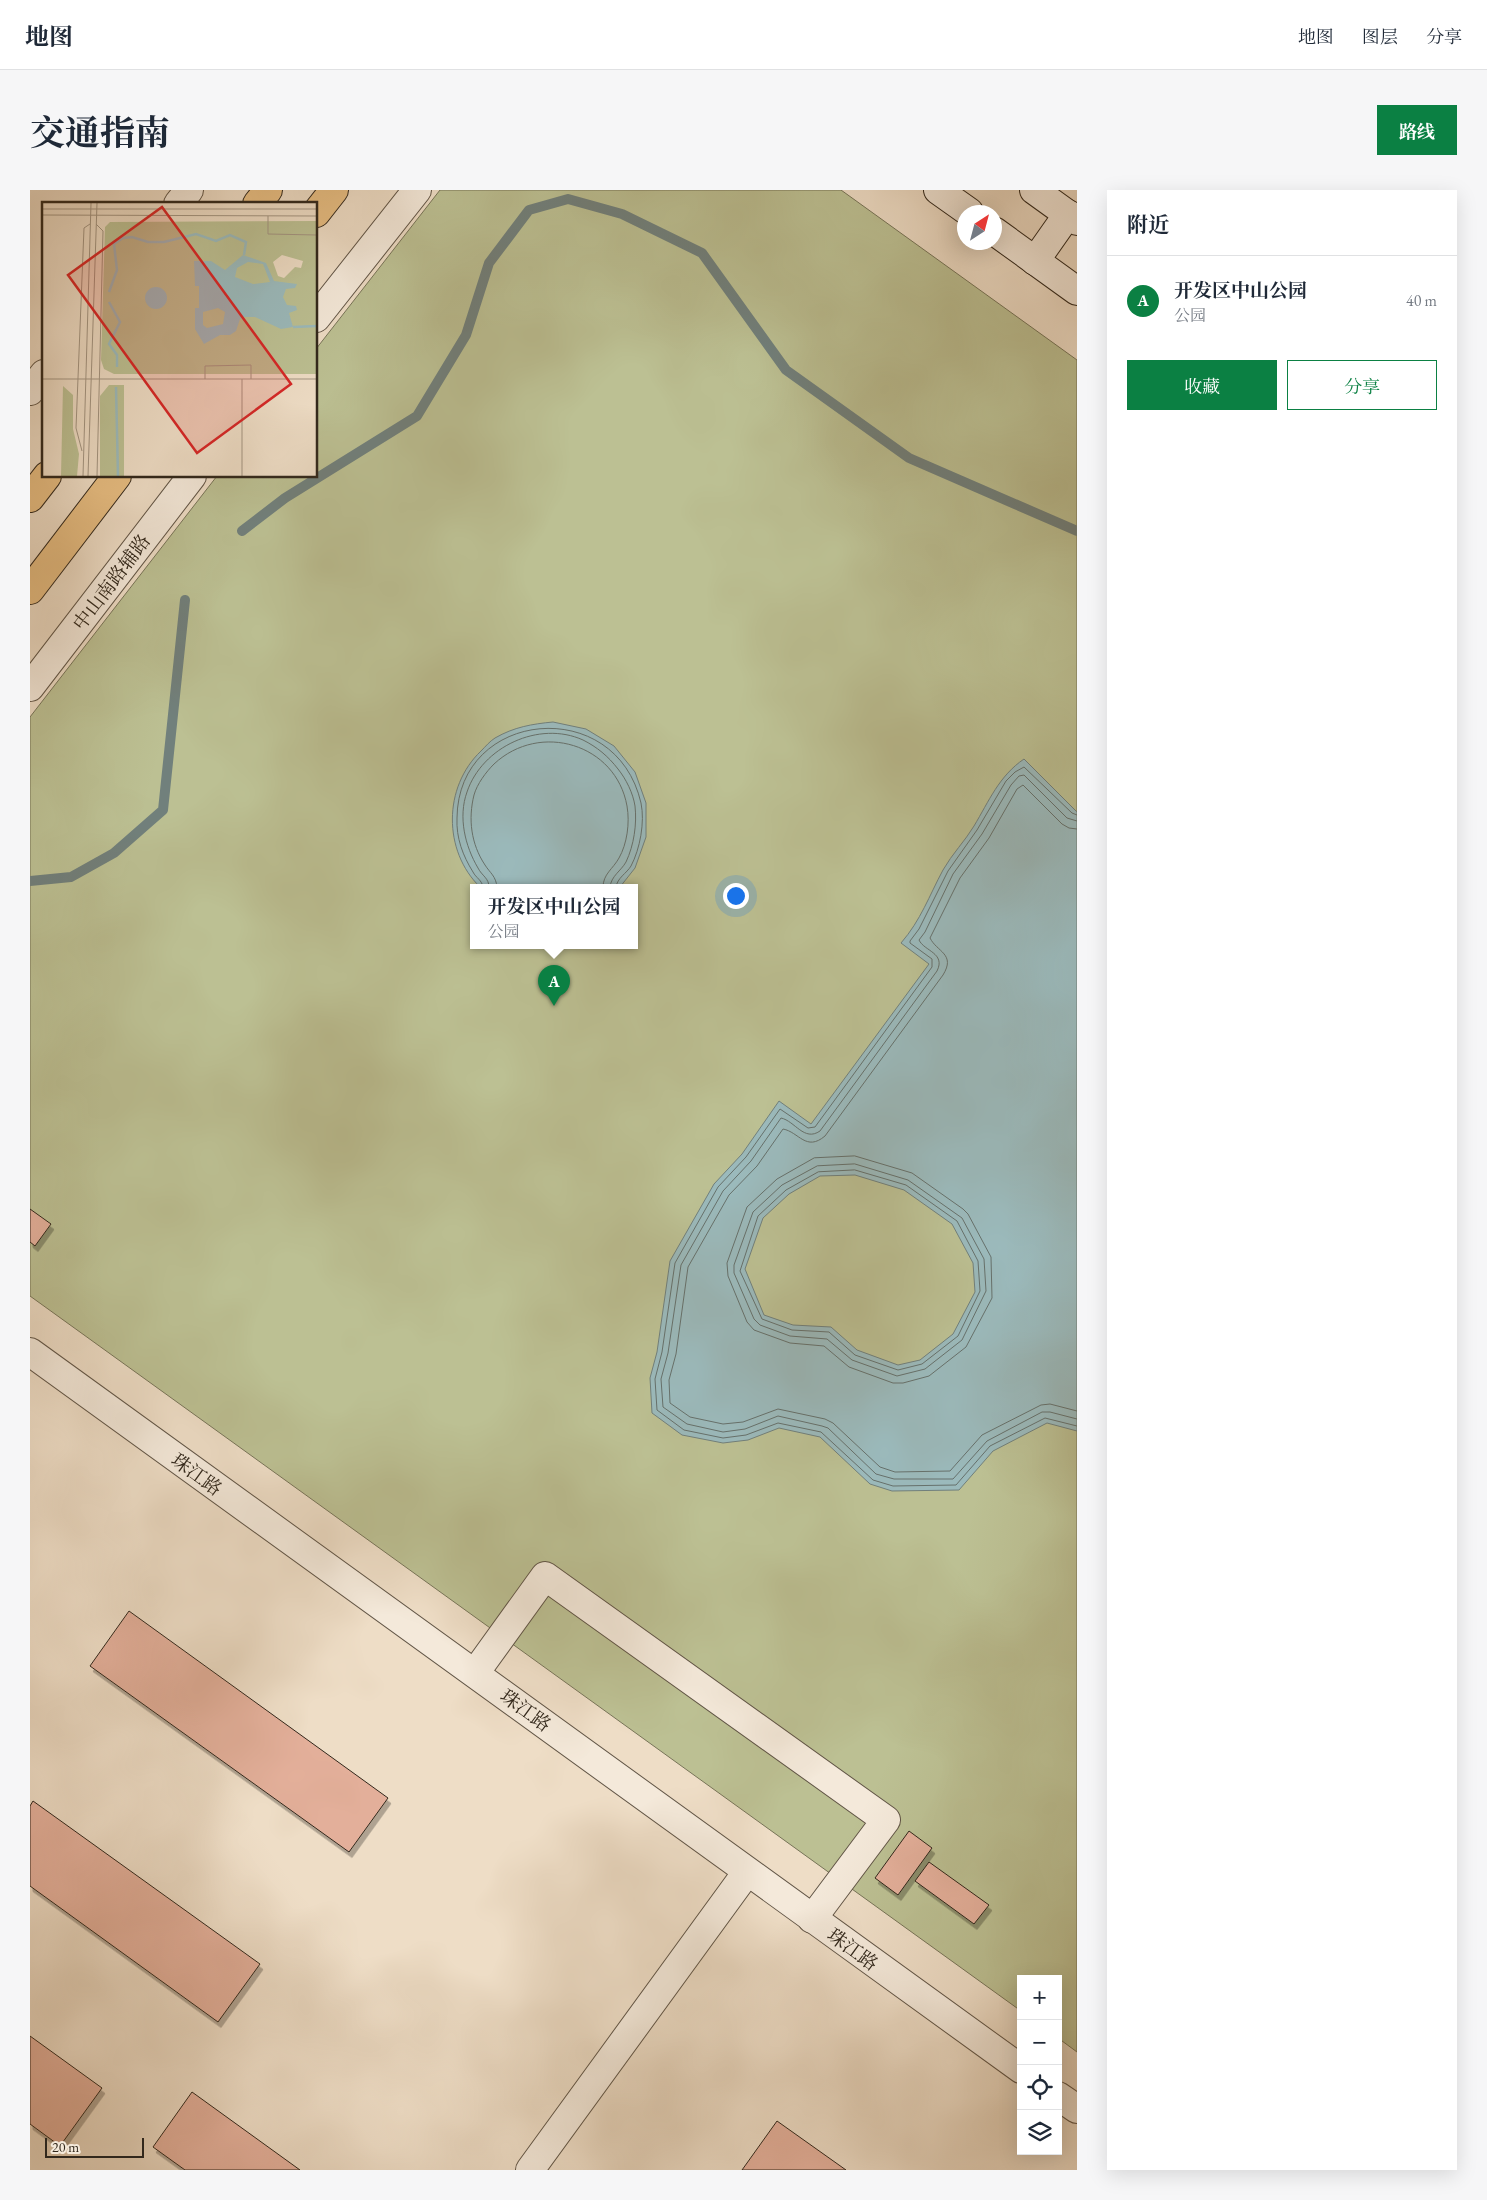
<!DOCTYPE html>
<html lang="zh">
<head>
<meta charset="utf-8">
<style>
	:root { --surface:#fff; --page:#f6f6f7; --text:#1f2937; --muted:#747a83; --line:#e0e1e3; --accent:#0b8043 }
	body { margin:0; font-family:"EB Garamond","Noto Serif SC",serif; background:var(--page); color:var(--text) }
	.controls { position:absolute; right:15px; bottom:15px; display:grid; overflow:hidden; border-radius:0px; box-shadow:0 5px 20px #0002 }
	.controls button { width:45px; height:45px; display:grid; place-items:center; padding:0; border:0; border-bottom:1px solid var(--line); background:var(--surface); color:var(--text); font:25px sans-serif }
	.compass { position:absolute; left:927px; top:15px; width:45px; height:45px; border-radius:50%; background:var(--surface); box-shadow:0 5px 20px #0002; rotate:36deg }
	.scale { position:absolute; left:15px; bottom:12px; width:99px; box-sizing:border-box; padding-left:5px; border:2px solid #32281c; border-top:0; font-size:14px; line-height:18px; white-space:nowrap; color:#32281c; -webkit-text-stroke:4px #f4e9da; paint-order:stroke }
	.you { position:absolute; left:705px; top:705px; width:18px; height:18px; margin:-12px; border:4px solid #fff; border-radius:50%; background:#1a73e8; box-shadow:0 0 0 8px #1a73e833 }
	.badge { display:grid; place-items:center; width:32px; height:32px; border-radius:50%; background:var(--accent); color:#fff; font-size:16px; font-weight:700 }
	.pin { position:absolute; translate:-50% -41px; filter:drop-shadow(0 1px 2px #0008) }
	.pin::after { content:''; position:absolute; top:26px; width:18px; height:15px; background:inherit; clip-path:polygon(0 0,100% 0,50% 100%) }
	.popup { position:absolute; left:440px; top:694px; width:168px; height:65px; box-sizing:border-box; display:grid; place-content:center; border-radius:0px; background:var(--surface); filter:drop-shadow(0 1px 4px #0005); font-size:16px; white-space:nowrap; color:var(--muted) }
	.popup b { font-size:19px; color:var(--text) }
	.popup::after { content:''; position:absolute; left:50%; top:100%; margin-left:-10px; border:10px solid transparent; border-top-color:var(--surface) }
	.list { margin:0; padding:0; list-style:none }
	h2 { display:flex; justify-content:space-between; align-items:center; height:65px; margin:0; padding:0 20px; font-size:21px }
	h2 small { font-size:16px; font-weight:400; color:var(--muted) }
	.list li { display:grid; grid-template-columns:32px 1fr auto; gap:15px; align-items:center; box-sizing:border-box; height:90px; padding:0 20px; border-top:1px solid var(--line) }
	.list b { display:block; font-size:19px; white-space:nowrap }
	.list p { margin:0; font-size:16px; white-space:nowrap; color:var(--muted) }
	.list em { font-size:16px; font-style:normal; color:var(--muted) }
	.actions { display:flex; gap:10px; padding:15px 20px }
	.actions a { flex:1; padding:11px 0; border:1px solid var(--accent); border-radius:0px; text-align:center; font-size:18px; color:var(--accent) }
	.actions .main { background:var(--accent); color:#fff }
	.icon { flex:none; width:28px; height:28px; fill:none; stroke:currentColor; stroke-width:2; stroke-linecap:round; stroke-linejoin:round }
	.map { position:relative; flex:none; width:1047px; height:1980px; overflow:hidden; border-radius:0px }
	header { display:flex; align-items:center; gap:30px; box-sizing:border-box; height:70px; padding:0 25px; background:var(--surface); border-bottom:1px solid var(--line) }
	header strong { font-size:24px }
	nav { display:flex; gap:28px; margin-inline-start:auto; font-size:18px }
	.intro { display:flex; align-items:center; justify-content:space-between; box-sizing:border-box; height:120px; padding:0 30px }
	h1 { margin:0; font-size:35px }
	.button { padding:12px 22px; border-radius:0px; background:var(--accent); color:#fff; font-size:18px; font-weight:700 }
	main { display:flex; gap:30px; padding:0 30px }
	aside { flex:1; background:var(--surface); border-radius:0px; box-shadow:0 5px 20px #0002 }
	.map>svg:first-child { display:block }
	.green { fill:#bcc093; stroke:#777458; fill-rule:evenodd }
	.water { fill:#9bbabc; stroke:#71807c; fill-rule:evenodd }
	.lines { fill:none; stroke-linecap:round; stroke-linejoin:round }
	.shore { stroke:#66716c; stroke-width:1 }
	.stream { stroke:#71807c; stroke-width:10 }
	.building { fill:#e3af9a; stroke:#32281c; filter:url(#shadow) }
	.minor-casing { stroke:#615546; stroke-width:30 }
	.tertiary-casing { stroke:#615546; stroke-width:30 }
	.secondary-casing { stroke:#32281c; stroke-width:30 }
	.primary-casing { stroke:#32281c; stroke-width:30 }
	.minor { stroke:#f4e9da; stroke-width:28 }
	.tertiary { stroke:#f4e9da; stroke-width:28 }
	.secondary { stroke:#f4e9da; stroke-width:28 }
	.primary { stroke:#e7be83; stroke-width:28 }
	.labels { text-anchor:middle; stroke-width:5; stroke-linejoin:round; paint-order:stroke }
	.street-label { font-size:19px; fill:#32281c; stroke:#f4e9da }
	.inset-river { fill:none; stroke:#9bbabc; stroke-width:2.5 }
	.inset-road { fill:none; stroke:#a39582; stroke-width:1 }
	.view { fill:#d62828; fill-opacity:0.15; stroke:#d62828; stroke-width:2.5 }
	.inset-edge { fill:none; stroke:#32281c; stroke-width:2.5 }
</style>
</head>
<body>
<header>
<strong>地图</strong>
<nav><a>地图</a><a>图层</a><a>分享</a></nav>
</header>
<div class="intro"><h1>交通指南</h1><a class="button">路线</a></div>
<main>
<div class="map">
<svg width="1047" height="1980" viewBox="0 0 1047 1980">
	<defs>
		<filter id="shadow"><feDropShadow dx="3" dy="5.5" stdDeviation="0" flood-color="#0004"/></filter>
	</defs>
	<rect width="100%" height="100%" fill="#eeddc6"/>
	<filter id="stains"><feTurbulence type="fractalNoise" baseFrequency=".004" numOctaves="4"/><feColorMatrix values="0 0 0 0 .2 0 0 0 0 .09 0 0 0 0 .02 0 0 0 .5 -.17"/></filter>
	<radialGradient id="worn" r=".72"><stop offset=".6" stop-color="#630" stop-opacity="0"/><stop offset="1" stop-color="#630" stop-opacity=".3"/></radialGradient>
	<path class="green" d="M410,0h401l236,170v1692l-19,-14v-59h-37v32l-991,-715v-579l187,-241h99v-127zM444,697h160v58h-160z"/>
	<g class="water">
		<path d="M523,532l33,7 28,17 21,26 11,31v34l-11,31 -15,19h-140c-37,-36 -37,-100 1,-136 4,-4 9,-10 14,-13 19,-11 37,-14 58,-16z"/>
		<path d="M994,569l53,53v619l-30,-8 -54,28 -34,39 -67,1 -22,-7 -50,-47 -41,-9 -31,12 -25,3 -41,-8 -30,-22 -2,-35 7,-26 13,-91 44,-77 28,-30 37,-53 32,23 118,-160 -28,-21c20,-23 28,-47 42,-73 9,-16 22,-29 31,-44 15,-25 25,-50 50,-67zM825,985l49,15 48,34 21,39 2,29 -22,42 -33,26 -22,5 -41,-15 -26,-23 -38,-2 -29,-10 -19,-46 18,-51 26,-24 31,-18z"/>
	</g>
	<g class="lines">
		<g class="shore">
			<polyline points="1047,625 1042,623 994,577 985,582 976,591 947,640 918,681 889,739 880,751 880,753 902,769 902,777 785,937 778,938 750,919 716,967 688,997 645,1073 632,1162 625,1189 627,1220 654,1240 693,1248 716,1245 748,1233 791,1242 843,1290 863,1296 926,1295 960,1256 1015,1228 1047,1236"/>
			<path d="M1047,631l-10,-3 -43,-43 -5,1 -8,9 -29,49 -29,40 -28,58 -6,8c5,11 27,13 18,31l-117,160c-16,11 -25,-10 -39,-13l-30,43 -28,30 -42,74 -13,88 -7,26 2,28 24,17 36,8 22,-3 33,-13 44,10 6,2 48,46 18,5h59l34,-38 55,-29h8l27,7"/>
			<path d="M1047,639l-8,-1 -7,-4 -39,-39 -6,4 -28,49 -29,40 -30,60c7,14 26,16 13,37l-118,161c-19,16 -26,-4 -42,-7l-26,37 -28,29 -41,72 -12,87 -7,26 1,23 20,14 33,7 20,-2 35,-13 47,10 8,4 47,44 15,5 55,-1 32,-36 59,-30 9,-1 27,7"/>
			<path d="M453,697c-1,-7 -7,-9 -10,-15 -10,-16 -17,-34 -16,-54 1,-109 159,-124 184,-15 4,19 -1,46 -10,63 -4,7 -14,12 -15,21"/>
			<path d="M459,697c0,-9 -7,-11 -11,-19 -13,-22 -20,-51 -11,-76 15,-45 72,-72 116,-52 14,7 25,16 35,29 8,10 15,24 17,37 2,18 -1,39 -9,56 -5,9 -15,14 -16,25"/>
			<path d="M467,697c-1,-11 -7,-14 -12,-22 -14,-21 -17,-46 -11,-70 3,-11 12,-23 20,-31 46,-43 122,-20 133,42 3,17 0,38 -8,52 -6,11 -16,16 -16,29"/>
			<polygon points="825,966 882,983 933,1019 938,1024 961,1067 962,1108 936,1157 899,1186 873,1193 863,1193 819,1177 794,1156 760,1153 724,1140 717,1132 698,1086 697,1073 717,1017 747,989 784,968"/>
			<polygon points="825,974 878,990 932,1028 954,1069 956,1101 932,1150 895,1179 867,1186 822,1170 797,1149 760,1146 730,1135 724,1129 704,1083 704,1075 723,1022 752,995 787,976"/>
			<polygon points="825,980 876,995 927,1031 948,1071 950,1101 928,1146 892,1174 868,1180 825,1165 799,1142 762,1140 732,1129 710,1081 728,1026 756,1000 788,982"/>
		</g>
		<g class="stream">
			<polyline points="212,341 255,308 387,226 436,145 459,73 499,20 538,9 592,24 672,63 756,180 879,268 1047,341"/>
			<polyline points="0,691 41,687 84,663 133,620 155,410"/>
		</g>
	</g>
	<g class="building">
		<polygon points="0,1019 21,1034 5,1056 0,1052"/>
		<polygon points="99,1421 358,1608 319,1662 60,1476"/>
		<polygon points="3,1611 230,1774 188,1832 0,1696 0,1616"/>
		<polygon points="879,1641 902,1658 868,1705 845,1688"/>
		<polygon points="899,1672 959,1715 944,1734 885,1691"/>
		<polygon points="0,1846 72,1898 30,1956 0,1934"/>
		<polygon points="162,1902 270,1980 155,1980 123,1957"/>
		<polygon points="747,1931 816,1980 712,1980"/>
	</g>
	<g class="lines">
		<g class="minor-casing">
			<g id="minor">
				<polyline points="148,14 159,0"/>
				<polyline points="286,128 387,0"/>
				<polyline points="0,201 14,184"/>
				<polyline points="0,497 162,286"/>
				<polyline points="445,1483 515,1386 856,1630 782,1729"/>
			</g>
		</g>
		<g class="tertiary-casing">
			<g id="tertiary">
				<polyline points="0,1162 991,1879"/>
				<polyline points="1028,1906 1047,1919"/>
				<polyline points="500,1980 717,1682"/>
			</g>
		</g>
		<g class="secondary-casing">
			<g id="secondary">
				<polyline points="908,0 939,22"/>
				<polyline points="1004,0 1047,31"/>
				<polyline points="964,41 1047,101"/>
				<polyline points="1005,71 1038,24"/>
			</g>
		</g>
		<g class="primary-casing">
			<g id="primary">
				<polyline points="227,14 238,0"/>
				<polyline points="286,23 304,0"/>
				<polyline points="0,308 17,286"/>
				<polyline points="0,400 87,286"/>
			</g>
		</g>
		<use href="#minor" class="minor"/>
		<use href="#tertiary" class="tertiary"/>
		<use href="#secondary" class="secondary"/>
		<use href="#primary" class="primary"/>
	</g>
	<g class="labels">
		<g class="street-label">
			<text transform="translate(81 392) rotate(-53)" y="7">中山南路辅路</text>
			<text transform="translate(167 1284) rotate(36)" y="7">珠江路</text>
			<text transform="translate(496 1520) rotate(36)" y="7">珠江路</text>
			<text transform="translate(823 1759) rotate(36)" y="7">珠江路</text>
		</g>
	</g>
	<g transform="translate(12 12)">
		<rect width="275" height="275" fill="#eeddc6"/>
		<path d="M275,19v153h-203l-10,-5 -3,-9 4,-133 5,-5zM240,53l21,6 -2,7 -6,-1 -11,11 -6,-2 -5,-14zM67,183h15v91h-24v-80zM21,184l10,9v34l6,25 -2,22h-16z" fill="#bcc093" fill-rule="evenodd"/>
		<path d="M201,53l23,8 8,18 23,3 -2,4 -9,1 -3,8 4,8 9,1 1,4 -8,3 4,14 -12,2 -26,-12h-10l-5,2 -4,12 -6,4h-10l-16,9 -9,-15v-21h4v-22h-4l-1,-25h17l14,9zM206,60l15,2 7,18 -17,2 -18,-7 2,-9zM176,106l7,4 -2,12 -16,4 -4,-3v-13zM103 96a11 11 0 1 1 22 0a11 11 0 1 1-22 0Z" fill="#9bbabc" fill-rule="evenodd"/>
		<path class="inset-river" d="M67,90l8,-22 -3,-26 9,-6 9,-1 16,5h16l32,-8 20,7 14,-6 16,7 -2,13M67,100l11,20 -11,22 8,11v12M251,125l24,-1M74,185l2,89"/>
		<path class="inset-road" d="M0,7h275M0,13l275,1M226,14v18l49,1M54,22l7,7 -6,245M0,177h275M163,177v-13l46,-1v14M200,177v97M40,249l-6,-23 8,-200 6,-4M41,274l8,-273M46,274l9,-273"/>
		<path class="view" d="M120,5l129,177 -94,69 -129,-178z"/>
		<rect width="275" height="275" class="inset-edge"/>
	</g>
	<rect width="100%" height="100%" filter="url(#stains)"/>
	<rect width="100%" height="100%" fill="url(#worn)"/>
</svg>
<div class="controls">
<button>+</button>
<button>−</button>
<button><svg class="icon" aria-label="locate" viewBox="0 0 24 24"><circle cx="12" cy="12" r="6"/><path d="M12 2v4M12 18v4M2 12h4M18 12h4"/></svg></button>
<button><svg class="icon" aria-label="layers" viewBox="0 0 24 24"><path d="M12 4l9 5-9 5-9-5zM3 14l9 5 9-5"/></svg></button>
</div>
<svg class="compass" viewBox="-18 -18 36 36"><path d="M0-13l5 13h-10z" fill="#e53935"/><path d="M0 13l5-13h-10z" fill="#747a83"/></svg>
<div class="scale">20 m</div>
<div class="you"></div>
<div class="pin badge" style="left:524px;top:816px">A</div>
<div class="popup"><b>开发区中山公园</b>公园</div>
</div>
<aside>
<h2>附近<small></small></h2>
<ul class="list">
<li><span class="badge">A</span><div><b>开发区中山公园</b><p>公园</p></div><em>40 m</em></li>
</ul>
<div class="actions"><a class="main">收藏</a><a>分享</a></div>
</aside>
</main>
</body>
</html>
